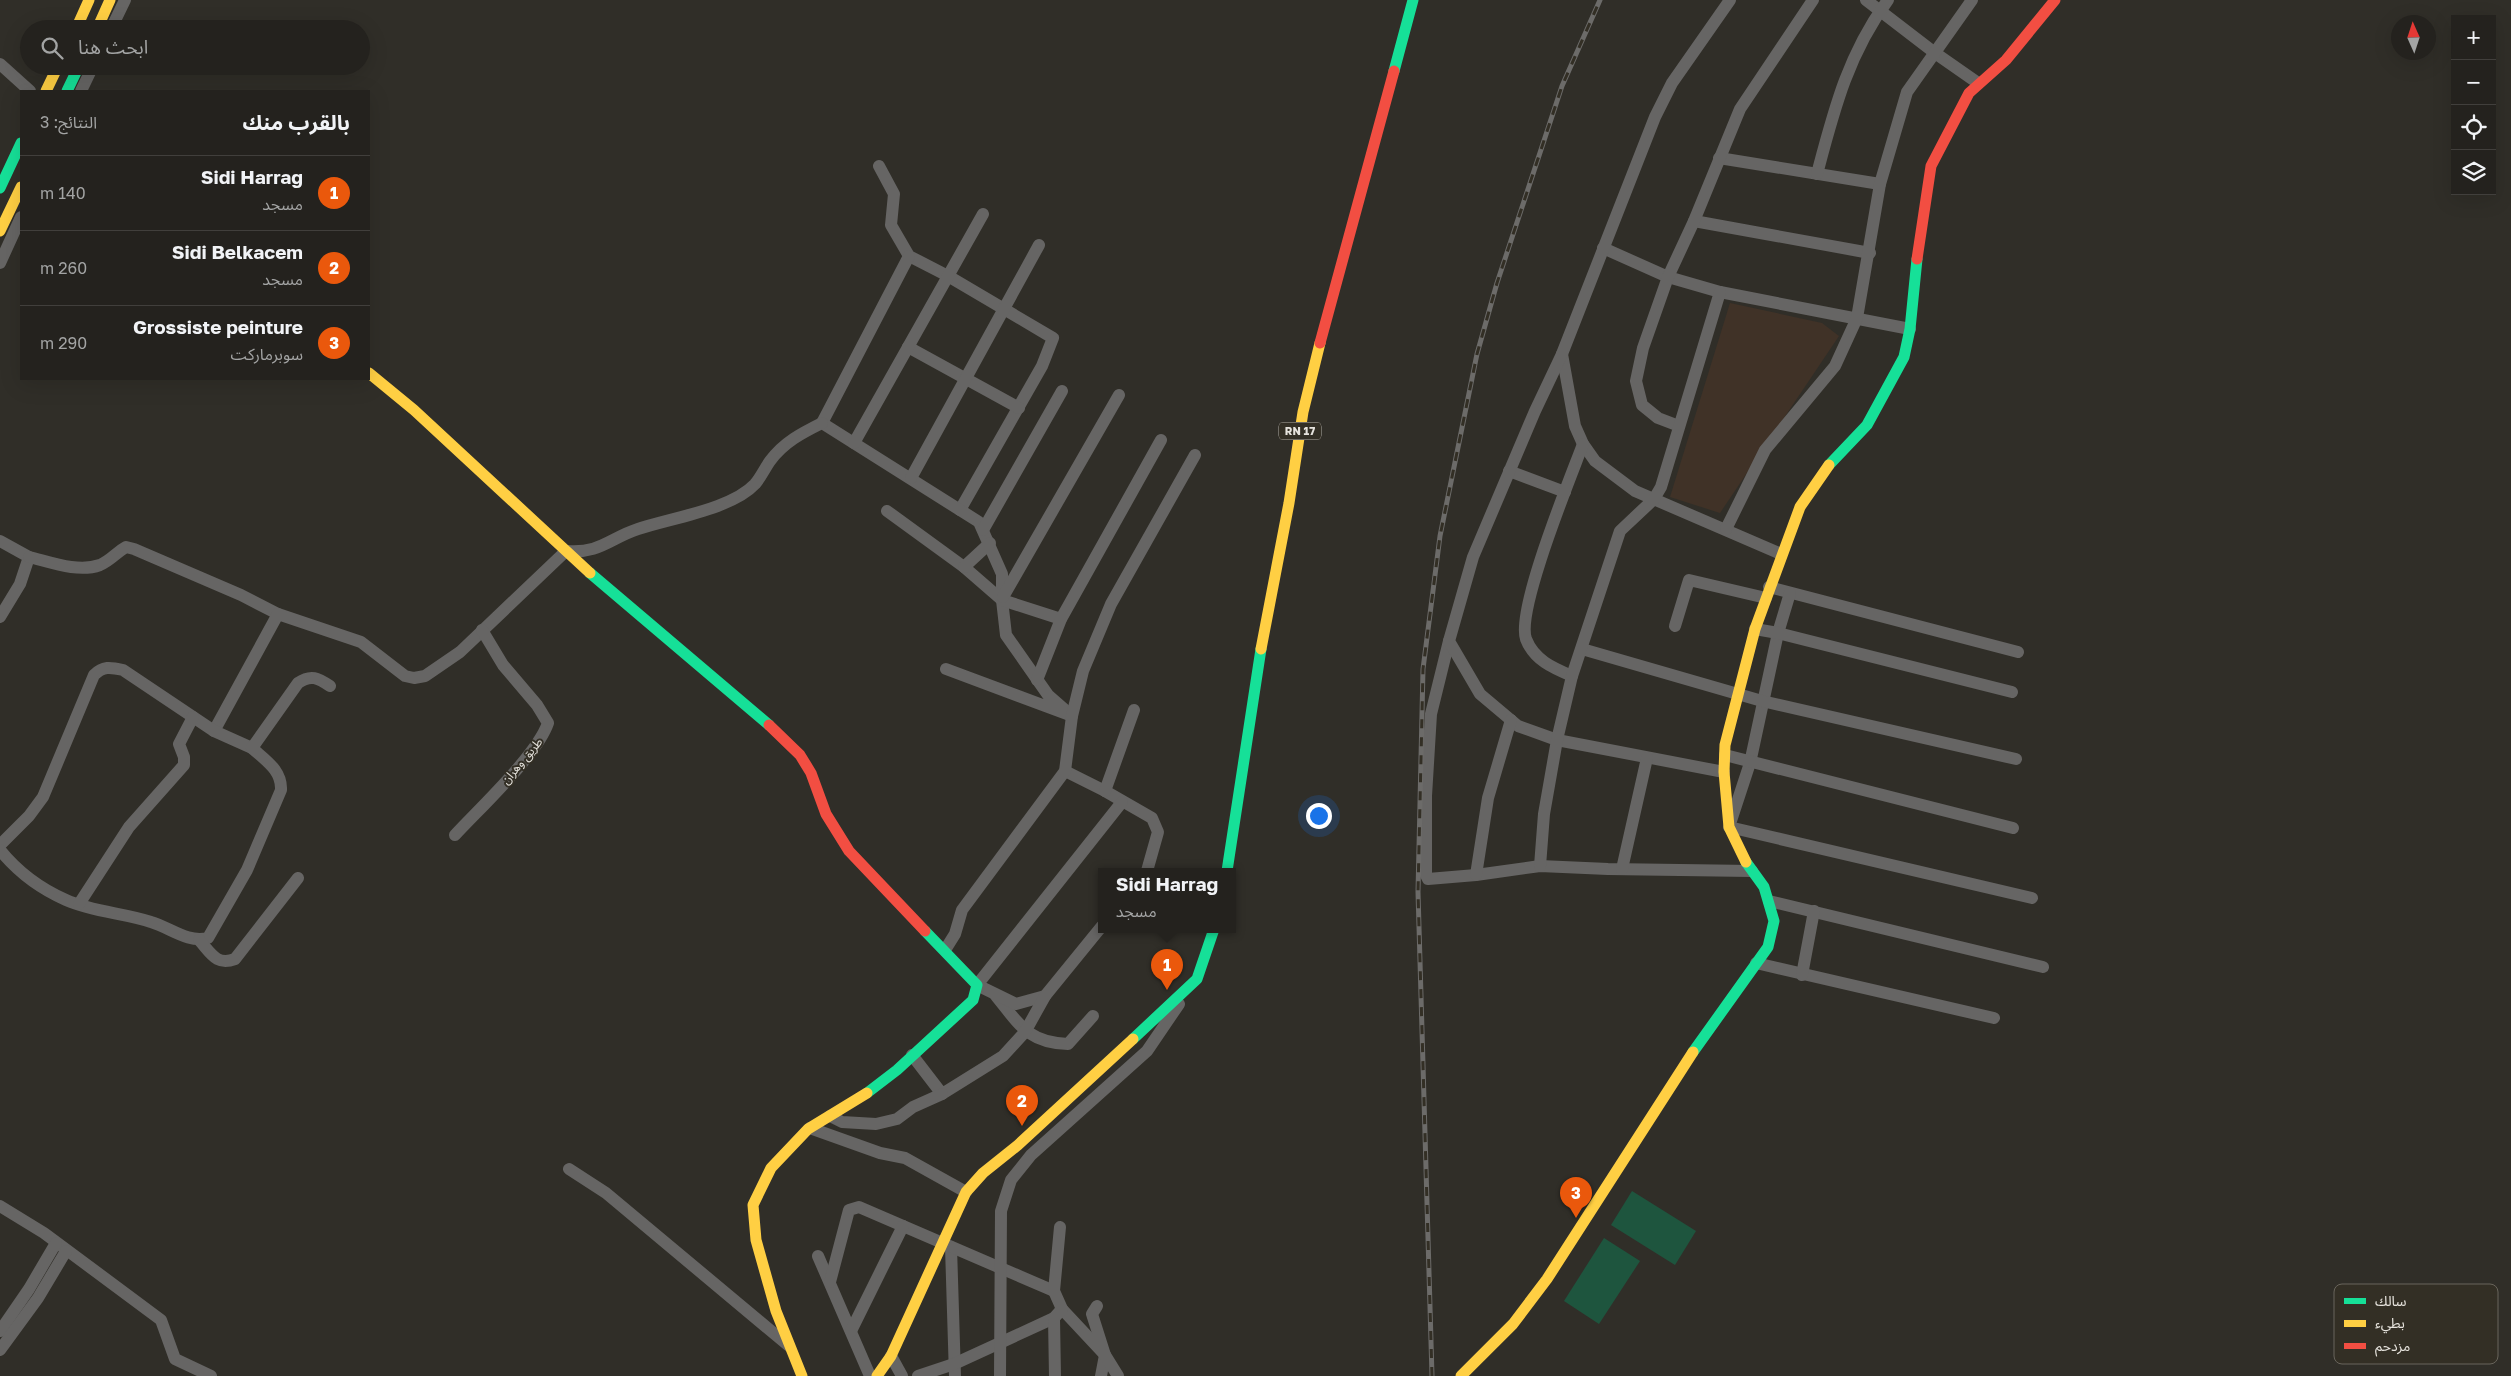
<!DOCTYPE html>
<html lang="ar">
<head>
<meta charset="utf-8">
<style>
	:root { --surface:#24221e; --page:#302f2b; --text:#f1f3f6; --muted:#a3a4a4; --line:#413f3c; --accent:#ea580c }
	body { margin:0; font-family:"Golos Text","Noto Sans Arabic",sans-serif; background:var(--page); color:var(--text); direction:rtl }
	.controls { position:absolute; right:15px; top:15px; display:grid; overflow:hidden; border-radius:0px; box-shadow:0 5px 20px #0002 }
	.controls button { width:45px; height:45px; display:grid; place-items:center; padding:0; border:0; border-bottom:1px solid var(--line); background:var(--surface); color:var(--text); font:25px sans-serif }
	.compass { position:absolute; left:2391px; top:15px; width:45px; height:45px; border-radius:50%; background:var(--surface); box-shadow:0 5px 20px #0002; rotate:357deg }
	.you { position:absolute; left:1318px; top:815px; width:18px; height:18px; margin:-12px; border:4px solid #fff; border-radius:50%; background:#1a73e8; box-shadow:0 0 0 8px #1a73e833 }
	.badge { display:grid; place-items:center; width:32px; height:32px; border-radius:50%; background:var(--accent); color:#fff; font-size:16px; font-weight:700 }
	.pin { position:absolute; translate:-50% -41px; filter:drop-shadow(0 1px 2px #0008) }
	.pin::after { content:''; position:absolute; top:26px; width:18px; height:15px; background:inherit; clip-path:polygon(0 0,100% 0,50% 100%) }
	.popup { position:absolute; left:1098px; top:868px; width:138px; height:65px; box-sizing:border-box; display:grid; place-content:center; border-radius:0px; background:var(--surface); filter:drop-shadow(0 1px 4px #0005); font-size:16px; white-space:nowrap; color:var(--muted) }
	.popup b { font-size:19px; color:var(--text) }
	.popup::after { content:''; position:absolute; left:50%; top:100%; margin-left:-10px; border:10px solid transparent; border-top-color:var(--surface) }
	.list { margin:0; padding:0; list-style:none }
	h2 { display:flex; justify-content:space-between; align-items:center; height:65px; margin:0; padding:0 20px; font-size:21px }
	h2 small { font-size:16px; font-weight:400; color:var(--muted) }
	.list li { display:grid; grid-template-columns:32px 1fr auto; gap:15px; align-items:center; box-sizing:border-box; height:75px; padding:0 20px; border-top:1px solid var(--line) }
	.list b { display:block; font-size:19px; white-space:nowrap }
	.list p { margin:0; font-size:16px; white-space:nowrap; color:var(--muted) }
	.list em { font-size:16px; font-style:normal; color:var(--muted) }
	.icon { flex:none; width:28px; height:28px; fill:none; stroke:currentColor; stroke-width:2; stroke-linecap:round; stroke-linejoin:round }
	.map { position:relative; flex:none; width:2511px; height:1376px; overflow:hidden; direction:ltr }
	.search { position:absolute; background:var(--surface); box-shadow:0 5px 20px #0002; left:20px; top:20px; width:350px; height:55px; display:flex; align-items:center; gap:12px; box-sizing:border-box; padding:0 18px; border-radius:28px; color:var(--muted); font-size:19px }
	.panel { position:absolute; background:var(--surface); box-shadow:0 5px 20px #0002; left:20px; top:90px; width:350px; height:290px; border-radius:0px; direction:rtl }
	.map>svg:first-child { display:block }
	.education { fill:#403227 }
	.green { fill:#1e553e }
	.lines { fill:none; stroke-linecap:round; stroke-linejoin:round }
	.street { stroke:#666564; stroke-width:12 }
	.fast { stroke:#16e098; stroke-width:11 }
	.slow { stroke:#ffcf43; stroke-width:11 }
	.jam { stroke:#f24e42; stroke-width:11 }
	.rail-casing { stroke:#6c6b69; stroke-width:5 }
	.rail { stroke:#332f25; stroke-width:3; stroke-dasharray:9; stroke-linecap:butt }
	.labels { text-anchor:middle; stroke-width:4; stroke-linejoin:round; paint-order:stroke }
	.shield { fill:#332f25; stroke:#b0ada6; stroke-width:1 }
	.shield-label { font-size:11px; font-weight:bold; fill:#e6e3dd }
	.street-label { font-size:12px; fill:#e6e3dd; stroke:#332f25 }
	.key { fill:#332f25; stroke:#69655c; stroke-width:1 }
	.key-label { font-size:14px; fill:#e6e3dd }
</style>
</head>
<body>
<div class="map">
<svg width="2511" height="1376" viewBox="0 0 2511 1376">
	<rect width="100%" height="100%" fill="#302e28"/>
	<polygon class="education" points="1730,303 1822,323 1839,336 1720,513 1670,497"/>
	<g class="green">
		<polygon points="1632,1191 1696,1231 1675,1265 1611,1225"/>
		<polygon points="1604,1238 1640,1261 1599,1324 1564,1301"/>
	</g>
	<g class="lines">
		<g class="street">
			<polyline points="1866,0 1935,53 1978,83"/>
			<polyline points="111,29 125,0"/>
			<polyline points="0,64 30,91"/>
			<polyline points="81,91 93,66"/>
			<polyline points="1719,158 1880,184"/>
			<polyline points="879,166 894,194 891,225 909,256 948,276 1053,338 1042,366 960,510"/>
			<path d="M1817,174c17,-64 31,-120 71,-174"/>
			<polyline points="1694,221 1870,253"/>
			<polyline points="1603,248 1668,277 1720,292 1910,329"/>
			<polyline points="909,256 822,423 979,522 1002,574 1002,600 1006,635 1048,695 1072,716 946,669"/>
			<polyline points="0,263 21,217"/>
			<polyline points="908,347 1019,408"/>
			<polyline points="1562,354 1575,426 1583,444 1595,461 1635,491 1781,554"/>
			<polyline points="1679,426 1658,418 1642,405 1636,381 1643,348 1668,277 1694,221 1740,109 1813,0"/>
			<polyline points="854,443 983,214"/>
			<polyline points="1509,471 1565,492"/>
			<polyline points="911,478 1039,245"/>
			<polyline points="887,511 964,567 1002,600 1061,619"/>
			<polyline points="1726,529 1765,450 1835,366 1857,318 1880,184 1907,92 1972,0"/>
			<polyline points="983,530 1062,391"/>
			<polyline points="0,541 29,557 20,584 0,617"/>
			<path d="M29,557c21,5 49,16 71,8 10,-4 17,-13 26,-18l8,2 107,46 37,19"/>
			<polyline points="964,567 990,543"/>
			<polyline points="1769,587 2018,652"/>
			<polyline points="1790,593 1778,633 1750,763 1729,827 2032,898"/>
			<polyline points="1003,597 1119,395"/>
			<polyline points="1675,626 1689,580 1766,598"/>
			<polyline points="1755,629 1778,633 2012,692"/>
			<polyline points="1449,641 1431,714 1426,796 1426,875 1428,879 1476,875 1540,866 1608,869 1752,871"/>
			<polyline points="1582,649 1762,701 2016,759"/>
			<path d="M1572,676c-19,-8 -38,-16 -46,-37 -10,-29 44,-160 57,-195"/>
			<polyline points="1037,680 1061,619 1161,440"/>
			<path d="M214,731l64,-117 83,28 44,34 9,2 11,-2 35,-24 106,-101c34,3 44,-13 72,-22 33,-11 94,-20 117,-45 6,-7 10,-16 15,-23 14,-19 32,-28 52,-38"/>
			<polyline points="1725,755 2013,828"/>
			<polyline points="1065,771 1105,791 1152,818 1158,832 1147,871"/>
			<polyline points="1724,772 1557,740 1518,726 1480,694 1449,641 1473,557 1535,411 1562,354 1655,117 1672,83 1730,0"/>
			<polyline points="1105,791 1134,710"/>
			<path d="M455,835c25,-27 82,-80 93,-112l-11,-18 -34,-40 -21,-35"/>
			<path d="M0,845l29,-29 14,-19 51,-122c9,-9 16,-8 29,-5l91,61 38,17"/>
			<path d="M0,850c17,21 41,39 66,50 27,12 58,13 85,22 20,6 36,21 57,16l39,-68 34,-80c1,-20 -16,-30 -29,-42l46,-65c13,-9 20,-5 32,3"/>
			<polyline points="1540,866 1544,814 1557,740 1572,676 1620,531 1654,499 1661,487 1720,292"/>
			<polyline points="1622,869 1647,758"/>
			<polyline points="1476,875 1488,798 1511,720"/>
			<polyline points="1769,901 2043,967"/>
			<polyline points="79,904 129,827 184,765 184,757 179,744 193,717"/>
			<path d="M199,940c12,13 17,26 36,19l63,-81"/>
			<polyline points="945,950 955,934 962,910 1065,771 1072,716 1083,671 1111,604 1195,455"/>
			<polyline points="1756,963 1994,1018"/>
			<polyline points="1802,975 1814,911"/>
			<path d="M996,996c23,28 32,47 72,48l25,-28"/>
			<polyline points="1045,996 1016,1004 977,985 1122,802"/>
			<polyline points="912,1055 942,1094 1003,1056 1025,1032 1045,996 1102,926"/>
			<polyline points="830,1116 842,1122 876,1124 897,1119 913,1107 942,1094"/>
			<polyline points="810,1128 880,1153 905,1158 966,1192"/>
			<polyline points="569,1169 606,1193 789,1346"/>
			<polyline points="0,1206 44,1233 161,1320 175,1359 211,1376"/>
			<polyline points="951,1247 955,1376"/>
			<polyline points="818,1256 870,1376"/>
			<polyline points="830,1282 849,1210 859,1207 1054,1291"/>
			<polyline points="1097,1306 1092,1314 1105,1355 1101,1376"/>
			<polyline points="1062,1309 1105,1355 1118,1376"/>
			<polyline points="0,1331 29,1289 56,1243"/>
			<polyline points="851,1331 903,1226"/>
			<polyline points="0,1350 38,1298 66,1251"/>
			<polyline points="891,1356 902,1376"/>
			<polyline points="918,1376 954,1364 1054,1318"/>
			<polyline points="1000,1376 1001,1211 1011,1180 1031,1155 1147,1051 1179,1004"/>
			<polyline points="1055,1376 1054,1318 1062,1309 1054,1291 1060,1227"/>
		</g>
		<g class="fast">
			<polyline points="1394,71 1413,0"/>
			<polyline points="67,91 79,66"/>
			<polyline points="0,188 21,143"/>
			<polyline points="1829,465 1867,425 1904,357 1910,329 1917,259"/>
			<polyline points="590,573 769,725"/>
			<polyline points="1227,871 1261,649"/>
			<polyline points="1133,1039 1197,979 1214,929"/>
			<polyline points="1693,1052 1768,947 1774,921 1764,887 1746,862"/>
			<polyline points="867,1093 897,1070 973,1000 977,985 925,931"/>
		</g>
		<g class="slow">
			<polyline points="76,29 89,0"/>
			<polyline points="97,29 110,0"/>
			<polyline points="46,91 58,66"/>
			<polyline points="0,231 21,187"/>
			<polyline points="369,373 414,410 590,573"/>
			<polyline points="1261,649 1289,503 1303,412 1320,343"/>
			<polyline points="1746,862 1729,827 1724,772 1725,745 1755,629 1800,507 1829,465"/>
			<polyline points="802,1376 776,1311 756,1240 753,1205 771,1168 808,1129 867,1093"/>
			<polyline points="877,1376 891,1356 966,1192 983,1173 1018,1145 1133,1039"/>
			<polyline points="1461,1376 1513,1324 1547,1279 1693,1052"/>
		</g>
		<g class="jam">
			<polyline points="1917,259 1931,166 1969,93 2006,60 2055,0"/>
			<polyline points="1320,343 1394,71"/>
			<polyline points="769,725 800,755 811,773 826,814 849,851 925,931"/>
		</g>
		<g class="rail-casing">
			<polyline id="rail" points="1432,1376 1418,892 1423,669 1440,536 1477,354 1497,283 1562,86 1600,0"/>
		</g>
		<use href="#rail" class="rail"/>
	</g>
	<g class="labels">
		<rect class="shield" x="1279" y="422.5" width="42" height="17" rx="4"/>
		<g class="shield-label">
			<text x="1300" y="435">RN 17</text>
		</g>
		<g class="street-label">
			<text transform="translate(522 761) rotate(-50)" y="4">طريق وهران</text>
		</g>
	</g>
	<rect x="2334" y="1284" width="164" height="80" rx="8" class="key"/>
	<rect x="2344" y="1298" width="22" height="6" fill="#16e098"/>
	<rect x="2344" y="1320" width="22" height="7" fill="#ffcf43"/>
	<rect x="2344" y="1343" width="22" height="6" fill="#f24e42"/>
	<g class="key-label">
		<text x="2375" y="1306">سالك</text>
		<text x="2375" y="1328">بطيء</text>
		<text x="2375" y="1351">مزدحم</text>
	</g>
</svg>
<div class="controls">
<button>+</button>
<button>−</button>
<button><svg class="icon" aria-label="locate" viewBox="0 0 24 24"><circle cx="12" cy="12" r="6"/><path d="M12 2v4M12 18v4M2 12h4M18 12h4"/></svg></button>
<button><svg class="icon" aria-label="layers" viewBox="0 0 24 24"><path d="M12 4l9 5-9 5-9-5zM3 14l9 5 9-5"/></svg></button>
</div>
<svg class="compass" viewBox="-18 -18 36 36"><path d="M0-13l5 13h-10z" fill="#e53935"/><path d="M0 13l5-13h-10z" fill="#a3a4a4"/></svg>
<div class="you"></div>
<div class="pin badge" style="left:1167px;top:990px">1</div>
<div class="popup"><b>Sidi Harrag</b>مسجد</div>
<div class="pin badge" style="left:1022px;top:1126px">2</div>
<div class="pin badge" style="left:1576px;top:1218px">3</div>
<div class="search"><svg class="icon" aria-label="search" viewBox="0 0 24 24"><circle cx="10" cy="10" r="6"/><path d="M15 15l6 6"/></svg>ابحث هنا</div>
<section class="panel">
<h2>بالقرب منك<small>النتائج: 3</small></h2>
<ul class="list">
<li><span class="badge">1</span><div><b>Sidi Harrag</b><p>مسجد</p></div><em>140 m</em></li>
<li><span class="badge">2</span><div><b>Sidi Belkacem</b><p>مسجد</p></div><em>260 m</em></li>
<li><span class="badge">3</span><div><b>Grossiste peinture</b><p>سوبرماركت</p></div><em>290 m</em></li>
</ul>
</section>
</div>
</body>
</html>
